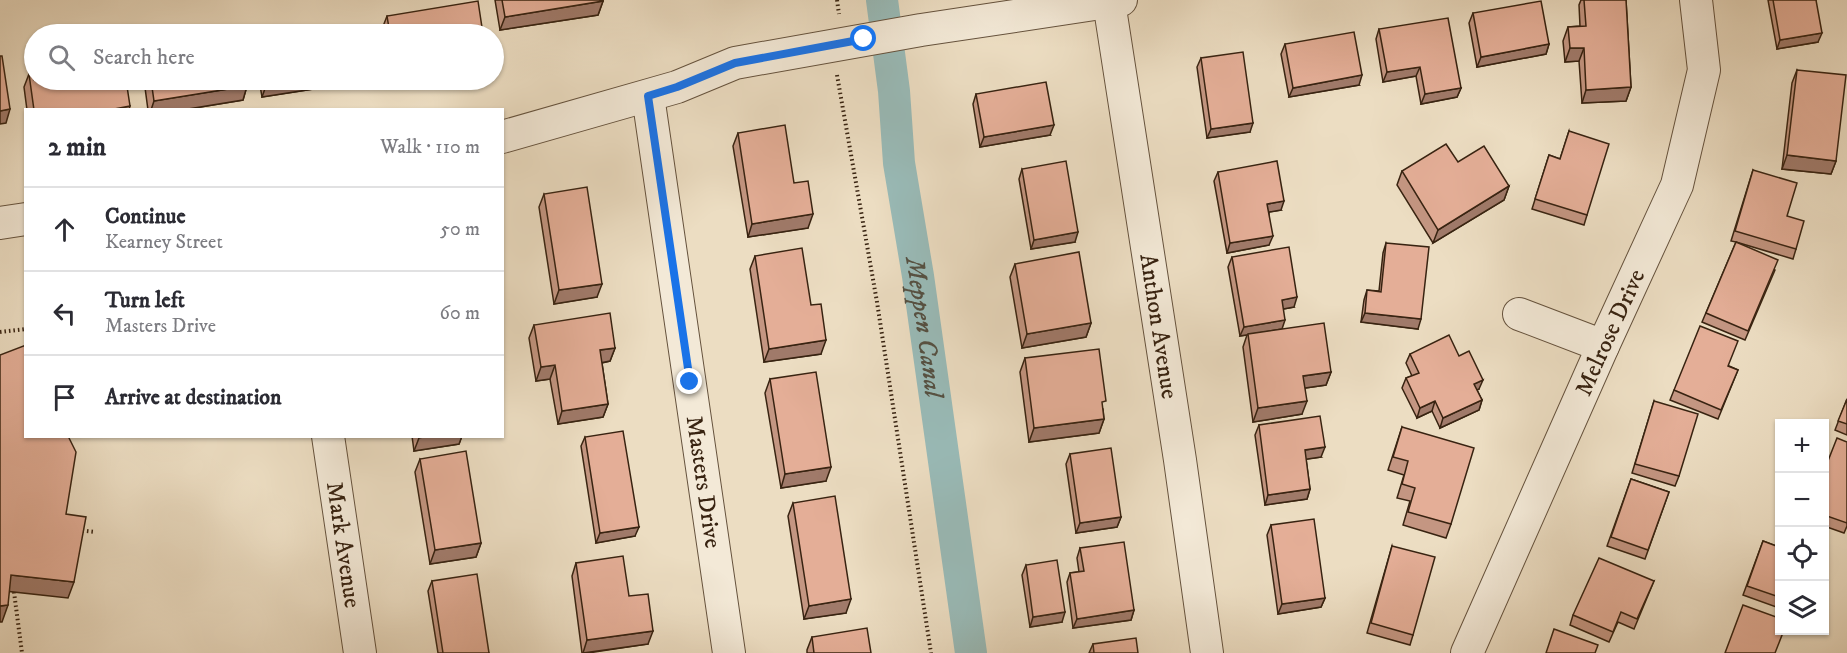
<!DOCTYPE html>
<html lang="en">
<head>
<meta charset="utf-8">
<style>
	:root { --surface:#fff; --page:#f2f2f3; --text:#2b2b33; --muted:#7c7c81; --line:#e1e1e2 }
	body { margin:0; font-family:"IM FELL DW Pica",serif; background:var(--page); color:var(--text) }
	.controls { position:absolute; right:18px; bottom:18px; display:grid; overflow:hidden; border-radius:0px; box-shadow:0 2px 4px #0004 }
	.controls button { width:54px; height:54px; display:grid; place-items:center; padding:0; border:0; border-bottom:2px solid var(--line); background:var(--surface); color:var(--text); font:30px sans-serif }
	.stop { position:absolute; width:18px; height:18px; margin:-14px; border:4px solid #1a73e8; border-radius:50%; background:#fff }
	.stop.end { background:#1a73e8; border-color:#fff; box-shadow:0 2px 6px #0008 }
	.list { margin:0; padding:0; list-style:none }
	h2 { display:flex; justify-content:space-between; align-items:center; height:78px; margin:0; padding:0 24px; font-size:26px }
	h2 small { font-size:20px; font-weight:400; color:var(--muted) }
	.list li { display:grid; grid-template-columns:39px 1fr auto; gap:18px; align-items:center; box-sizing:border-box; height:84px; padding:0 24px; border-top:2px solid var(--line) }
	.list b { display:block; font-size:22px; white-space:nowrap }
	.list p { margin:0; font-size:20px; white-space:nowrap; color:var(--muted) }
	.list em { font-size:20px; font-style:normal; color:var(--muted) }
	.icon { flex:none; width:33px; height:33px; fill:none; stroke:currentColor; stroke-width:2; stroke-linecap:round; stroke-linejoin:round }
	.map { position:relative; flex:none; width:1847px; height:653px; overflow:hidden }
	.search { position:absolute; background:var(--surface); box-shadow:0 2px 4px #0004; left:24px; top:24px; width:480px; height:66px; display:flex; align-items:center; gap:15px; box-sizing:border-box; padding:0 21px; border-radius:33px; color:var(--muted); font-size:22px }
	.panel { position:absolute; background:var(--surface); box-shadow:0 2px 4px #0004; left:24px; top:108px; width:480px; height:330px; border-radius:0px }
	.map>svg:first-child { display:block }
	.lines { fill:none; stroke-linecap:round; stroke-linejoin:round }
	.canal { stroke:#99bbb8; stroke-width:32 }
	.minor-casing { stroke:#65523d; stroke-width:34 }
	.path { stroke:#382311; stroke-width:4; stroke-dasharray:1.5 3; stroke-linecap:butt }
	.minor { stroke:#f3e9d7; stroke-width:32 }
	.wall { fill:#c49682; stroke:#382311; stroke-width:1.5 }
	.shaded-wall { fill:#a07a6a; stroke:#382311; stroke-width:1.5 }
	.building { fill:#e4ae97; stroke:#382311; stroke-width:1.5 }
	.route { stroke:#1a73e8; stroke-width:8 }
	.labels { text-anchor:middle; stroke-width:4.5; stroke-linejoin:round; paint-order:stroke }
	.street-label { font-size:24px; fill:#382311; stroke:#f3e9d7 }
	.water-label { font-size:26px; font-style:italic; fill:#555143; stroke:#f3e9d7 }
</style>
</head>
<body>
<div class="map">
<svg width="1847" height="653" viewBox="0 0 1847 653">
	<rect width="100%" height="100%" fill="#ecddc2"/>
	<filter id="stains"><feTurbulence type="fractalNoise" baseFrequency=".00333" numOctaves="4"/><feColorMatrix values="0 0 0 0 .2 0 0 0 0 .09 0 0 0 0 .02 0 0 0 .5 -.17"/></filter>
	<radialGradient id="worn" r=".72"><stop offset=".6" stop-color="#630" stop-opacity="0"/><stop offset="1" stop-color="#630" stop-opacity=".3"/></radialGradient>
	<g class="lines">
		<path class="canal" id="s1" d="M882,0l12,91 5,72 19,113 53,377"/>
		<g class="minor-casing">
			<g id="minor">
				<path id="s2" d="M1109,2l71,458 27,193"/>
				<path id="s3" d="M648,96l81,557"/>
				<polyline points="502,137 677,87 735,63 921,30 1121,0"/>
				<polyline points="0,223 26,219"/>
				<polyline points="1519,314 1603,346"/>
				<path id="s4" d="M328,436l32,217"/>
				<path id="s5" d="M1467,653l136,-307 74,-161 27,-115 -8,-70"/>
			</g>
		</g>
		<g class="path">
			<polyline points="837,0 839,14"/>
			<polyline points="837,75 877,302 931,653"/>
			<polyline points="0,332 26,329"/>
			<polyline points="78,530 95,532"/>
			<polyline points="14,592 22,653"/>
		</g>
		<use href="#minor" class="minor"/>
	</g>
	<g class="wall">
		<polygon points="495,0 603,0 603,1 598,15 500,30"/>
		<polygon points="1581,0 1626,0 1631,87 1626,101 1582,103 1579,61 1565,62 1563,41 1568,27 1580,26 1579,5"/>
		<polygon points="1768,0 1816,0 1818,42 1777,49"/>
		<polygon points="1473,13 1549,44 1546,54 1477,67 1469,23"/>
		<polygon points="387,16 483,34 383,34 382,29"/>
		<polygon points="1379,29 1461,88 1457,97 1421,104 1416,76 1383,82 1376,39"/>
		<polygon points="1285,44 1359,85 1289,97 1281,54"/>
		<polygon points="1201,58 1250,132 1207,138 1197,67"/>
		<polygon points="1797,70 1836,161 1831,174 1782,169 1792,83"/>
		<polygon points="29,74 129,110 27,110 24,87"/>
		<polygon points="144,80 246,80 247,86 243,100 182,110 148,110"/>
		<polygon points="259,80 358,80 358,82 262,97"/>
		<polygon points="976,94 1050,135 980,147 973,104"/>
		<polygon points="1569,131 1587,215 1584,225 1532,209 1549,155 1560,159"/>
		<polygon points="738,133 794,183 808,228 748,237 733,146"/>
		<polygon points="1458,162 1509,186 1504,200 1433,243 1397,185 1402,171"/>
		<polygon points="1022,169 1075,242 1031,249 1019,179"/>
		<polygon points="1753,170 1787,216 1796,249 1793,259 1736,242 1775,270 1745,340 1702,322 1736,242 1731,241"/>
		<polygon points="1218,172 1281,210 1269,212 1269,245 1227,253 1214,181"/>
		<polygon points="544,194 597,297 554,304 539,207"/>
		<polygon points="1386,243 1418,329 1361,322 1364,300 1367,290 1379,291 1383,253"/>
		<polygon points="755,256 811,305 821,354 764,362 750,269"/>
		<polygon points="1232,257 1294,307 1283,309 1282,329 1331,372 1326,385 1305,388 1302,414 1253,422 1243,347 1247,335 1240,336 1228,267"/>
		<polygon points="1015,264 1091,323 1086,337 1022,348 1010,277"/>
		<polygon points="534,325 615,348 610,361 602,363 608,404 603,417 558,424 550,379 536,381 529,338"/>
		<polygon points="1410,354 1459,356 1479,389 1477,390 1482,400 1479,410 1440,428 1432,411 1417,418 1402,388 1406,378 1412,376 1406,363"/>
		<polygon points="1025,358 1103,409 1104,419 1099,433 1029,442 1020,372"/>
		<polygon points="1729,366 1738,370 1718,419 1670,400 1674,390"/>
		<polygon points="770,379 826,481 781,488 765,393"/>
		<polygon points="1847,399 1847,435 1835,430"/>
		<polygon points="1654,401 1679,476 1675,486 1632,473"/>
		<polygon points="1259,425 1321,457 1306,459 1310,489 1307,499 1265,505 1255,435"/>
		<polygon points="1402,427 1451,524 1446,538 1403,525 1410,501 1397,498 1404,475 1388,470"/>
		<polygon points="412,436 462,436 459,444 414,451"/>
		<polygon points="585,437 635,536 596,543 581,446"/>
		<polygon points="1847,442 1847,526 1844,533 1824,526 1824,471"/>
		<polygon points="1070,454 1121,517 1117,527 1076,533 1066,464"/>
		<polygon points="420,459 481,543 476,557 430,564 415,472"/>
		<polygon points="1631,479 1669,492 1645,559 1607,546"/>
		<polygon points="793,503 846,613 804,619 788,516"/>
		<polygon points="1271,525 1325,598 1321,607 1278,614 1267,535"/>
		<polygon points="1763,541 1779,547 1779,608 1743,595"/>
		<polygon points="1392,546 1413,635 1410,645 1367,633"/>
		<polygon points="1080,548 1134,610 1131,620 1073,628 1067,582 1070,573 1079,572 1077,558"/>
		<polygon points="576,563 629,596 648,644 588,653 582,653 572,576"/>
		<polygon points="1026,565 1062,622 1030,627 1022,575"/>
		<polygon points="432,581 489,653 438,653 428,591"/>
		<polygon points="1654,581 1634,629 1618,622 1609,642 1570,625 1573,615"/>
		<polygon points="812,637 871,653 807,653 807,650"/>
		<polygon points="1093,644 1138,653 1089,653"/>
	</g>
	<g class="shaded-wall">
		<polygon points="603,1 598,15 500,30 505,17"/>
		<polygon points="1822,33 1818,42 1777,49 1780,40"/>
		<polygon points="1549,44 1546,54 1477,67 1481,57"/>
		<polygon points="1570,48 1584,48 1579,61 1565,62"/>
		<polygon points="1420,67 1416,76 1383,82 1387,72"/>
		<polygon points="1362,75 1359,85 1289,97 1293,88"/>
		<polygon points="292,80 358,80 358,82 262,97 267,83"/>
		<polygon points="247,86 243,100 182,110 151,110 154,101"/>
		<polygon points="1631,87 1626,101 1582,103 1586,90"/>
		<polygon points="1461,88 1457,97 1421,104 1425,94"/>
		<polygon points="130,106 129,110 109,110"/>
		<polygon points="10,109 6,123 0,124 0,111"/>
		<polygon points="1253,123 1250,132 1207,138 1211,129"/>
		<polygon points="1054,125 1050,135 980,147 984,137"/>
		<polygon points="1787,155 1836,161 1831,174 1782,169"/>
		<polygon points="1509,186 1504,200 1433,243 1438,230"/>
		<polygon points="1284,201 1281,210 1264,213 1267,204"/>
		<polygon points="813,214 808,228 748,237 752,224"/>
		<polygon points="1078,232 1075,242 1031,249 1034,240"/>
		<polygon points="1273,236 1269,245 1227,253 1230,243"/>
		<polygon points="602,284 597,297 554,304 559,290"/>
		<polygon points="1297,297 1294,307 1278,310 1282,300"/>
		<polygon points="1365,313 1421,319 1418,329 1361,322"/>
		<polygon points="1285,320 1282,329 1240,336 1244,327"/>
		<polygon points="1091,323 1086,337 1022,348 1027,334"/>
		<polygon points="826,340 821,354 764,362 769,349"/>
		<polygon points="615,348 610,361 595,364 600,350"/>
		<polygon points="555,365 550,379 536,381 541,367"/>
		<polygon points="1331,372 1326,385 1298,389 1303,376"/>
		<polygon points="1483,380 1479,389 1471,393 1474,384"/>
		<polygon points="1482,400 1479,410 1440,428 1443,418"/>
		<polygon points="1307,401 1302,414 1253,422 1258,408"/>
		<polygon points="1435,401 1432,411 1417,418 1420,408"/>
		<polygon points="608,404 603,417 558,424 562,411"/>
		<polygon points="1104,419 1099,433 1029,442 1034,428"/>
		<polygon points="427,436 462,436 459,444 414,451 419,438"/>
		<polygon points="1325,447 1321,457 1301,460 1305,450"/>
		<polygon points="831,467 826,481 781,488 785,474"/>
		<polygon points="1310,489 1307,499 1265,505 1268,495"/>
		<polygon points="1121,517 1117,527 1076,533 1080,523"/>
		<polygon points="639,527 635,536 596,543 600,533"/>
		<polygon points="481,543 476,557 430,564 435,550"/>
		<polygon points="11,575 74,582 68,598 5,591"/>
		<polygon points="1325,598 1321,607 1278,614 1282,604"/>
		<polygon points="851,599 846,613 804,619 809,606"/>
		<polygon points="8,605 2,622 0,622 0,606"/>
		<polygon points="1134,610 1131,620 1073,628 1077,619"/>
		<polygon points="1065,612 1062,622 1030,627 1033,617"/>
		<polygon points="653,631 648,644 583,653 587,640"/>
	</g>
	<g class="building">
		<polygon points="502,0 603,0 603,1 505,17"/>
		<polygon points="1584,0 1626,0 1631,87 1586,90 1584,48 1570,48 1568,27 1586,26"/>
		<polygon points="1773,0 1816,0 1822,33 1780,40"/>
		<polygon points="478,1 483,34 390,34 387,16"/>
		<polygon points="1541,1 1549,44 1481,57 1473,13"/>
		<polygon points="1448,18 1461,88 1425,94 1420,67 1387,72 1379,29"/>
		<polygon points="356,25 357,34 295,34"/>
		<polygon points="1354,32 1362,75 1293,88 1285,44"/>
		<polygon points="1243,52 1253,123 1211,129 1201,58"/>
		<polygon points="0,56 2,56 10,109 0,111"/>
		<polygon points="1797,70 1846,75 1836,161 1787,155"/>
		<polygon points="34,73 34,80 126,80 130,106 109,110 34,110 29,74"/>
		<polygon points="151,80 246,80 247,86 154,101"/>
		<polygon points="266,80 292,80 267,83"/>
		<polygon points="1046,82 1054,125 984,137 976,94"/>
		<polygon points="785,125 794,183 808,181 813,214 752,224 738,133"/>
		<polygon points="1569,131 1609,144 1587,215 1535,199 1549,155 1560,159"/>
		<polygon points="1446,144 1458,162 1484,146 1509,186 1438,230 1402,171"/>
		<polygon points="1066,161 1078,232 1034,240 1022,169"/>
		<polygon points="1277,161 1284,201 1267,204 1273,236 1230,243 1218,172"/>
		<polygon points="1753,170 1797,183 1787,216 1804,221 1796,249 1735,231"/>
		<polygon points="587,187 602,284 559,290 544,194"/>
		<polygon points="1736,242 1778,260 1748,331 1706,313"/>
		<polygon points="1386,243 1429,247 1421,319 1365,313 1367,290 1381,292"/>
		<polygon points="1289,247 1297,297 1282,300 1285,320 1244,327 1232,257"/>
		<polygon points="802,248 811,305 821,304 826,340 769,349 755,256"/>
		<polygon points="1079,252 1091,323 1027,334 1015,264"/>
		<polygon points="610,313 615,348 600,350 608,404 562,411 555,365 541,367 534,325"/>
		<polygon points="1324,323 1331,372 1303,376 1307,401 1258,408 1248,334"/>
		<polygon points="1700,326 1738,341 1728,366 1738,370 1721,410 1674,390"/>
		<polygon points="1449,335 1459,356 1469,351 1483,380 1474,384 1482,400 1443,418 1435,401 1420,408 1406,378 1419,373 1410,354"/>
		<polygon points="26,345 26,436 68,436 76,452 66,514 86,517 74,582 11,575 8,605 0,606 0,355"/>
		<polygon points="1099,349 1106,401 1102,402 1104,419 1034,428 1025,358"/>
		<polygon points="816,372 831,467 785,474 770,379"/>
		<polygon points="1847,399 1847,424 1838,421"/>
		<polygon points="1654,401 1698,414 1679,476 1635,464"/>
		<polygon points="1320,416 1325,447 1305,450 1310,489 1268,495 1259,425"/>
		<polygon points="1402,427 1474,448 1451,524 1408,512 1415,488 1402,484 1408,461 1393,457"/>
		<polygon points="623,431 639,527 600,533 585,437"/>
		<polygon points="1837,438 1847,442 1847,523 1824,515 1824,471"/>
		<polygon points="1111,448 1121,517 1080,523 1070,454"/>
		<polygon points="466,451 481,543 435,550 420,459"/>
		<polygon points="1631,479 1669,492 1648,550 1611,537"/>
		<polygon points="835,496 851,599 809,606 793,503"/>
		<polygon points="1314,519 1325,598 1282,604 1271,525"/>
		<polygon points="1763,541 1779,547 1779,597 1747,586"/>
		<polygon points="1124,542 1134,610 1077,619 1070,573 1084,571 1080,548"/>
		<polygon points="1392,546 1435,557 1413,635 1371,623"/>
		<polygon points="623,556 629,596 648,594 653,631 587,640 576,563"/>
		<polygon points="1599,558 1654,581 1637,619 1621,612 1613,632 1573,615"/>
		<polygon points="1057,560 1065,612 1033,617 1026,565"/>
		<polygon points="477,574 489,653 443,653 432,581"/>
		<polygon points="1743,605 1779,618 1779,630 1784,630 1775,653 1725,653"/>
		<polygon points="867,628 871,653 814,653 812,637"/>
		<polygon points="1554,629 1598,645 1595,653 1546,653"/>
		<polygon points="1136,638 1138,653 1094,653 1093,644"/>
	</g>
	<g class="lines">
		<polyline class="route" points="690,382 648,96 677,87 735,63 864,39"/>
	</g>
	<g class="labels">
		<g class="street-label">
			<text dy="8" stroke="none"><textPath href="#s2" startOffset="328">Anthon Avenue</textPath></text>
			<text dy="8" stroke="none"><textPath href="#s5" startOffset="351">Melrose Drive</textPath></text>
			<text dy="8" stroke="none"><textPath href="#s3" startOffset="390">Masters Drive</textPath></text>
			<text dy="8" stroke="none"><textPath href="#s4" startOffset="110">Mark Avenue</textPath></text>
		</g>
		<g class="water-label">
			<text dy="9" stroke="none"><textPath href="#s1" startOffset="330">Meppen Canal</textPath></text>
		</g>
	</g>
	<rect width="100%" height="100%" filter="url(#stains)"/>
	<rect width="100%" height="100%" fill="url(#worn)"/>
</svg>
<div class="controls">
<button>+</button>
<button>−</button>
<button><svg class="icon" aria-label="locate" viewBox="0 0 24 24"><circle cx="12" cy="12" r="6"/><path d="M12 2v4M12 18v4M2 12h4M18 12h4"/></svg></button>
<button><svg class="icon" aria-label="layers" viewBox="0 0 24 24"><path d="M12 4l9 5-9 5-9-5zM3 14l9 5 9-5"/></svg></button>
</div>
<div class="stop" style="left:864px;top:39px"></div>
<div class="stop end" style="left:690px;top:382px"></div>
<div class="search"><svg class="icon" aria-label="search" viewBox="0 0 24 24"><circle cx="10" cy="10" r="6"/><path d="M15 15l6 6"/></svg>Search here</div>
<section class="panel">
<h2>2 min<small>Walk · 110 m</small></h2>
<ul class="list">
<li><svg class="icon" aria-label="ahead" viewBox="0 0 24 24"><path d="M12 20V5M6 11l6-6 6 6"/></svg><div><b>Continue</b><p>Kearney Street</p></div><em>50 m</em></li>
<li><svg class="icon" aria-label="left" viewBox="0 0 24 24"><path d="M17 20v-9H6M10 6l-5 5 5 5"/></svg><div><b>Turn left</b><p>Masters Drive</p></div><em>60 m</em></li>
<li><svg class="icon" aria-label="arrive" viewBox="0 0 24 24"><path d="M6 21V4h12l-3 4 3 4H6"/></svg><div><b>Arrive at destination</b></div></li>
</ul>
</section>
</div>
</body>
</html>
